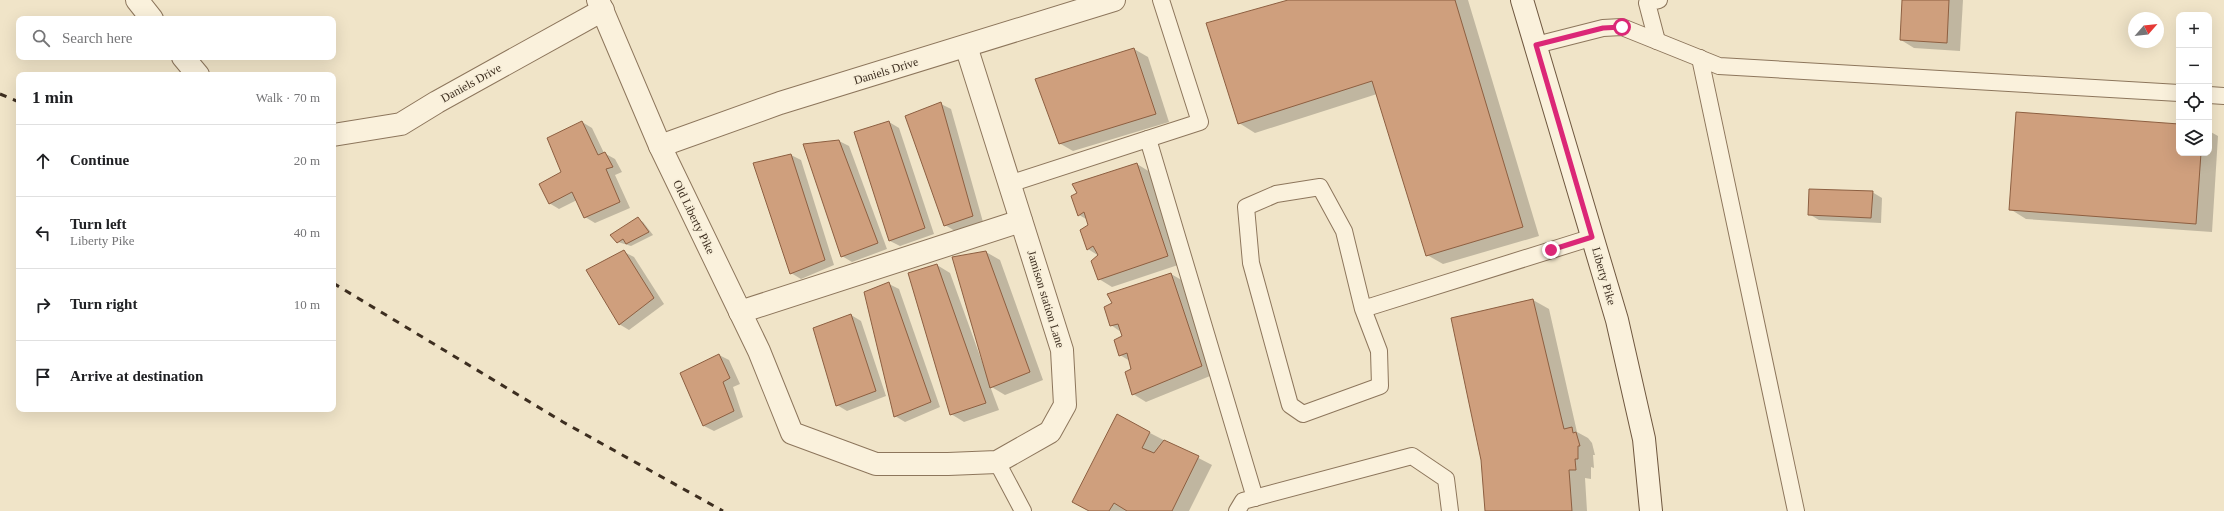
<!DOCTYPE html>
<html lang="en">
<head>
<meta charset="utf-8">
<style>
	:root { --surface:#fff; --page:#f2f2f2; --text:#202124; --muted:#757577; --line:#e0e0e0 }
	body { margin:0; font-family:"Times New Roman",serif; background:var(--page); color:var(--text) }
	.controls { position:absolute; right:12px; top:12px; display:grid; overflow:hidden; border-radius:8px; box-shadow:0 4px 16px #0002 }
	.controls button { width:36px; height:36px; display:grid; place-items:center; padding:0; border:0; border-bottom:1px solid var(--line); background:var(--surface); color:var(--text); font:20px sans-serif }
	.compass { position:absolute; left:2128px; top:12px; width:36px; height:36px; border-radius:50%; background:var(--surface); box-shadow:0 4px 16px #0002; rotate:62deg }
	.stop { position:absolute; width:12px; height:12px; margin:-9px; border:3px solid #db2777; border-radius:50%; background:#fff }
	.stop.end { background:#db2777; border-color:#fff; box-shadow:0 1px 4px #0008 }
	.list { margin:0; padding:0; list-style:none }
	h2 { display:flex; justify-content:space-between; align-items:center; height:52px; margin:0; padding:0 16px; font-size:17px }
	h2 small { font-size:13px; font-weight:400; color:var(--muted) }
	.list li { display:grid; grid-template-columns:26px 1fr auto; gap:12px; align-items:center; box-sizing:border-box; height:72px; padding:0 16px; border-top:1px solid var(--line) }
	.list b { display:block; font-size:15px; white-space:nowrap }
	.list p { margin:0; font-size:13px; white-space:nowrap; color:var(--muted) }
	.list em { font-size:13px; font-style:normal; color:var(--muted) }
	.icon { flex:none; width:22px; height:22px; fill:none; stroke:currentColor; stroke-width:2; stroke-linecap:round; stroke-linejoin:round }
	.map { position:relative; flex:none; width:2224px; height:511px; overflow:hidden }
	.search { position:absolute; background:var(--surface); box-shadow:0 4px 16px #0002; left:16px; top:16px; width:320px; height:44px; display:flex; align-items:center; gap:10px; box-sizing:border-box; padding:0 14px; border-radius:8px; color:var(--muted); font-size:15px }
	.panel { position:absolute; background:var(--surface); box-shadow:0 4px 16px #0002; left:16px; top:72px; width:320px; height:340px; border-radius:8px }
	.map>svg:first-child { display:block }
	.shadow { fill:#0003 }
	.building { fill:#cf9f7d; stroke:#8d5f41 }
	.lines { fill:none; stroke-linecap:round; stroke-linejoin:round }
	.lane-casing { stroke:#8d765c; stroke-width:18 }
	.street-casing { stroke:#8d765c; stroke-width:24 }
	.secondary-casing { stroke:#6f573f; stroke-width:24 }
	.lane { stroke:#faf1dc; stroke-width:16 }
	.street { stroke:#faf1dc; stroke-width:22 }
	.secondary { stroke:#faf1dc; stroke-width:22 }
	.rail { stroke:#3d2e20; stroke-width:3; stroke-dasharray:7 7; stroke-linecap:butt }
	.route { stroke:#db2777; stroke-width:5 }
	.labels { text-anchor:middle; stroke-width:3; stroke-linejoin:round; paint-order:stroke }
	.street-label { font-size:12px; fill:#3d2e20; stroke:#f7eed8 }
</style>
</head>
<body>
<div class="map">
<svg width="2224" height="511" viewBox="0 0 2224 511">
	<rect width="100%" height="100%" fill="#f0e4c8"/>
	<g class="shadow">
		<polygon points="1292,0 1468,0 1539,236 1443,264 1427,255 1377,94 1255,133 1239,123"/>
		<polygon points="1903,0 1963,0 1960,51 1914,48 1901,40"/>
		<polygon points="1134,49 1148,57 1169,122 1073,151 1059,143"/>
		<polygon points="941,104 951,109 983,222 955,231 945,225"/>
		<polygon points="582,122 592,128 604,153 615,159 622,172 615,175 630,208 595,223 585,217 577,200 559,209 549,203"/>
		<polygon points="889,122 899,128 934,234 900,246 890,241 855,132"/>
		<polygon points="2179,125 2179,153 2209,153 2209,131 2218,136 2212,232 2026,219 2010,209"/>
		<polygon points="839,141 849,146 887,249 852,262 842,256"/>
		<polygon points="791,155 801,160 834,265 801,279 791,273"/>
		<polygon points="1137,164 1150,172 1181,264 1112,287 1099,279 1099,256 1088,249 1089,225 1088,220 1079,215"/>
		<polygon points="1872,192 1882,198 1881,223 1819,220 1809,214"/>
		<polygon points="638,219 643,222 653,235 631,246 618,242"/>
		<polygon points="624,252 634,257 664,304 629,330 619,324"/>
		<polygon points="986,252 1000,260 1043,380 1005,395 990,386 999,410 964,422 951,414 937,265 950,273 985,370 986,370"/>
		<polygon points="1171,274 1185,282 1215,374 1146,402 1133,394 1130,361 1120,355 1123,336 1121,332 1111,325"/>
		<polygon points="889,284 899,289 940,407 905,422 895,416"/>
		<polygon points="1533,300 1549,309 1577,432 1588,438 1592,443 1595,455 1593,455 1594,468 1591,467 1591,479 1585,478 1587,511 1486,511"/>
		<polygon points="851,315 861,321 886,396 847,411 837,405"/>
		<polygon points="719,355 729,360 740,384 733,387 743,417 714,431 704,426"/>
		<polygon points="1150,433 1212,465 1189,511 1089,511"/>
	</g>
	<g class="building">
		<polygon points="1288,0 1455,0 1523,227 1426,256 1372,81 1238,124 1206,23"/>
		<polygon points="1902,0 1949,0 1947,43 1900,40"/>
		<polygon points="1134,48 1156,114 1059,144 1035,79"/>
		<polygon points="941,102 973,216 944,226 905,116"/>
		<polygon points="2016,112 2179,124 2179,153 2201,153 2196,224 2009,210"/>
		<polygon points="582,121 598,155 605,152 613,167 606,169 620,202 584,218 572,192 549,204 539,184 561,172 547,138"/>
		<polygon points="889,121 925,228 889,241 854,132"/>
		<polygon points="839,140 878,243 841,257 803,144"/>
		<polygon points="791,154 825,260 790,274 753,163"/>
		<polygon points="1137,163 1168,256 1098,280 1091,261 1098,255 1093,246 1087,250 1080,230 1088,225 1084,212 1078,216 1071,196 1077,193 1072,184"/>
		<polygon points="1809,189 1873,191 1871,218 1808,215"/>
		<polygon points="638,217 649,232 626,244 623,239 617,243 610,235"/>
		<polygon points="624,250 654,298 619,325 586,270"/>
		<polygon points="986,251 1030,372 990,388 952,257"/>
		<polygon points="937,264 986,403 950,415 908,273"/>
		<polygon points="1171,273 1202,366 1132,395 1125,372 1131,369 1127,353 1119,356 1114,340 1122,336 1118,324 1110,326 1104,307 1112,303 1107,294"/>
		<polygon points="889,282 931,402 894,417 864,292"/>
		<polygon points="1533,299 1564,429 1572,427 1573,433 1576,432 1580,446 1578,446 1578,459 1575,459 1576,470 1569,470 1572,511 1485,511 1481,460 1451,318"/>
		<polygon points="851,314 876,391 836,406 813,328"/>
		<polygon points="719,354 730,378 723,382 734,411 703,426 680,373"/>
		<polygon points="1117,414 1150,432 1142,448 1154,453 1164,440 1199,456 1172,511 1127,511 1114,503 1109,511 1089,511 1072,502"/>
	</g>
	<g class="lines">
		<g class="lane-casing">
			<g id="lane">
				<polyline points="1657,41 1647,3 1659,0"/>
				<polyline points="1536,45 1603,28 1622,27 1719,66 2179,93"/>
				<polyline points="1700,58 1796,511"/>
				<polyline points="2209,95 2224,96"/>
				<polyline points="1148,139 1255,498"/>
				<polyline points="1009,184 1200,122 1161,0"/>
				<polyline points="1363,309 1379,351 1380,386 1303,414 1290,405 1251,263 1246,207 1276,194 1320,187 1344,231 1363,309 1593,237"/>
				<polyline points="997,462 1023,511"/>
				<polyline points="1237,511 1243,501 1412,456 1446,479 1450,511"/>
			</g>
		</g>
		<g class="street-casing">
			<g id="street">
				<polyline points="137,0 152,19"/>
				<polyline points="598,0 660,146 759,351 792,433 876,464 948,464 997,462 1050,432 1065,405 1062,350 966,46"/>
				<polyline points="183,57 198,75"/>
				<polyline points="333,135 401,124 437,102 603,10"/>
				<polyline points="660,146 780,103 1114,0"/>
				<polyline points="740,312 1021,221"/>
			</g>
		</g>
		<g class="secondary-casing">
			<polyline id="secondary" points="1522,0 1617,320 1644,439 1651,511"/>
		</g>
		<use href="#lane" class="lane"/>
		<use href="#street" class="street"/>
		<use href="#secondary" class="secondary"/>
		<g class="rail">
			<polyline points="0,94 19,102"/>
			<polyline points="333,283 563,422 723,511"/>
		</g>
	</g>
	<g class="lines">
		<polyline class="route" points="1551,250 1592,237 1536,45 1603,28 1622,27"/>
	</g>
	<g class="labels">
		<g class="street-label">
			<text transform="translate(886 71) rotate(-17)" y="4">Daniels Drive</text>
			<text transform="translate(471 83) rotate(-29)" y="4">Daniels Drive</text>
			<text transform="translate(694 217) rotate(64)" y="4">Old Liberty Pike</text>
			<text transform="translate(1604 276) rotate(74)" y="4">Liberty Pike</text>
			<text transform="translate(1046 299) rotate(73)" y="4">Jamison station Lane</text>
		</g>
	</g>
</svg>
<div class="controls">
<button>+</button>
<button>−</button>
<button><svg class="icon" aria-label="locate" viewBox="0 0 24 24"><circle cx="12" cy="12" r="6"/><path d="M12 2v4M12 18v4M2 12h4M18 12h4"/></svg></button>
<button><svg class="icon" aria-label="layers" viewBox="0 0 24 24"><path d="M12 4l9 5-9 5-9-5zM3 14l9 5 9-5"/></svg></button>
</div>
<svg class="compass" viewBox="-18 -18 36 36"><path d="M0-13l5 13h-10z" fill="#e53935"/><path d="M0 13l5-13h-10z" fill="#757577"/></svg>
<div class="stop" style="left:1622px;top:27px"></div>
<div class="stop end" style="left:1551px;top:250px"></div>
<div class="search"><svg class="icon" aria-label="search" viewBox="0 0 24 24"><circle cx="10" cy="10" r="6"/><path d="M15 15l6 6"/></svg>Search here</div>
<section class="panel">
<h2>1 min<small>Walk · 70 m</small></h2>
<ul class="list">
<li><svg class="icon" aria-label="ahead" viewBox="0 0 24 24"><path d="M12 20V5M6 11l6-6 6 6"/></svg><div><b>Continue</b></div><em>20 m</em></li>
<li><svg class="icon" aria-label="left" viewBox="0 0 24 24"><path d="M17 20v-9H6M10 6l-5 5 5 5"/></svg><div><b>Turn left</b><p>Liberty Pike</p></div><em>40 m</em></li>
<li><svg class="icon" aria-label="right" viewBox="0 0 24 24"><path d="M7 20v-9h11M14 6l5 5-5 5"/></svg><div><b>Turn right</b></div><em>10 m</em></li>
<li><svg class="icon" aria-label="arrive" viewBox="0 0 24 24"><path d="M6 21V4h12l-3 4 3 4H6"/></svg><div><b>Arrive at destination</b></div></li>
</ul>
</section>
</div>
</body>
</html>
